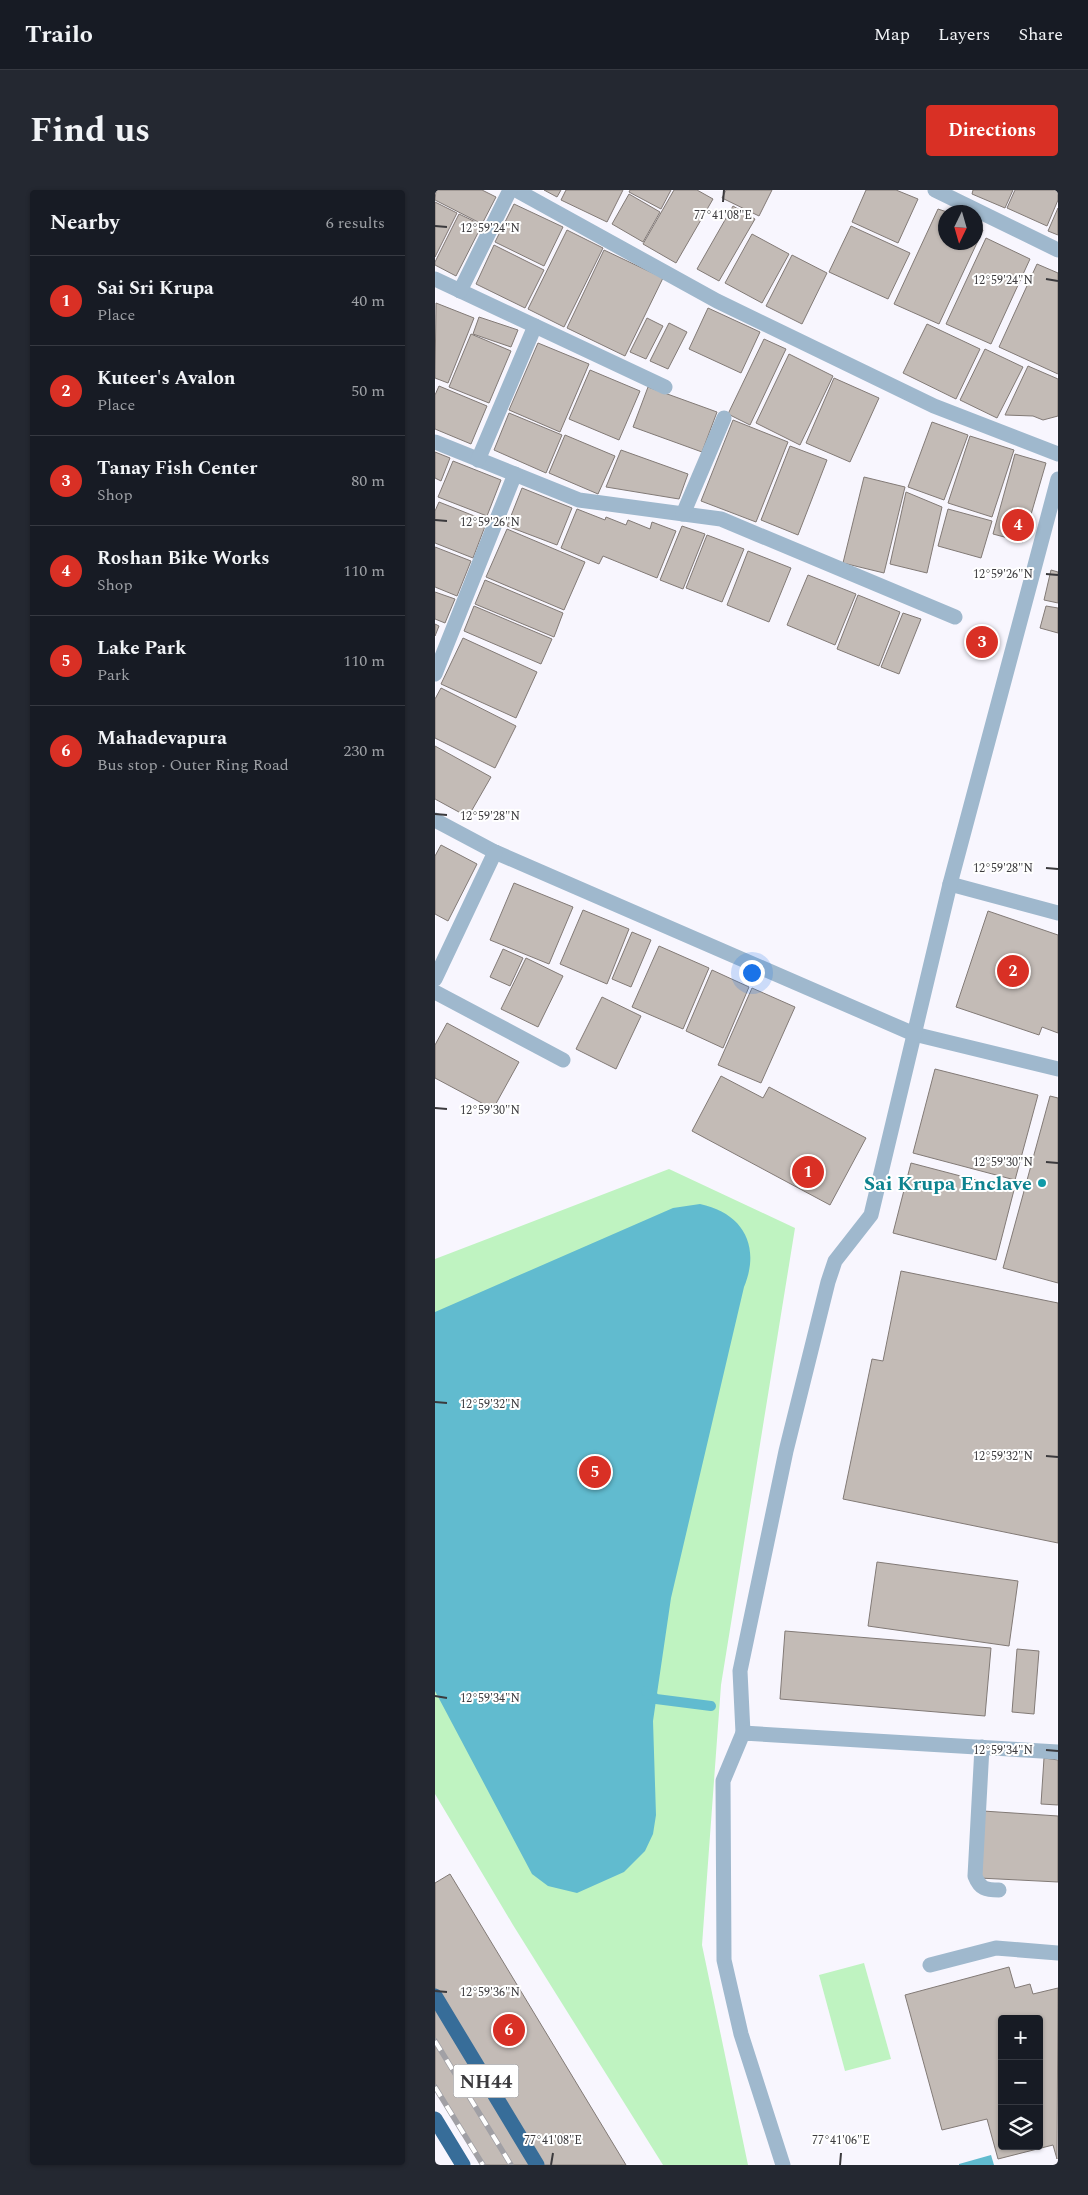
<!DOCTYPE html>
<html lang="en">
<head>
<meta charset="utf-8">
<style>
	:root { --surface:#171b24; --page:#242831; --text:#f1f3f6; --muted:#9ea1a6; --line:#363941; --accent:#d93025 }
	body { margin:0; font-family:Spectral,serif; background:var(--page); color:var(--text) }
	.controls { position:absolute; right:15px; bottom:15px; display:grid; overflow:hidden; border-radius:5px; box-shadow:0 1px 4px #0004 }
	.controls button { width:45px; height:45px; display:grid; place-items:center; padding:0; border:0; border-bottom:1px solid var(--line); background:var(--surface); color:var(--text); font:25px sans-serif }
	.compass { position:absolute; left:503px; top:15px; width:45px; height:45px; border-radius:50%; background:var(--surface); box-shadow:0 1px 4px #0004; rotate:185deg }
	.you { position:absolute; left:316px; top:782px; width:18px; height:18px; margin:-12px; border:4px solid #fff; border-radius:50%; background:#1a73e8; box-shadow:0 0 0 8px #1a73e833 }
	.badge { display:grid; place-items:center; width:32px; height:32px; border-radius:50%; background:var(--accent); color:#fff; font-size:16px; font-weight:700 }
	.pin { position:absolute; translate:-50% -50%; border:2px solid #fff; box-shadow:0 1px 5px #0006 }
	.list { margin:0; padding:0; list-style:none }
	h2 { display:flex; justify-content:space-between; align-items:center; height:65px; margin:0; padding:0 20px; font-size:21px }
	h2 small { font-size:16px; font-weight:400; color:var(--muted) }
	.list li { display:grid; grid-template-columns:32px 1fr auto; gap:15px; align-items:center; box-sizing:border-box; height:90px; padding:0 20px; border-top:1px solid var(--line) }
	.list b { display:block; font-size:19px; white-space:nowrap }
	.list p { margin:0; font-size:16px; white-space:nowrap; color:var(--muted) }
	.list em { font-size:16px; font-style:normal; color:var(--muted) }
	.icon { flex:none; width:28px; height:28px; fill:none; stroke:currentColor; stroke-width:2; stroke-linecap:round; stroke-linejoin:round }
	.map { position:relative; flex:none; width:623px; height:1975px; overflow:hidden; border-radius:5px }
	header { display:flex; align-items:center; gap:30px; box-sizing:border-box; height:70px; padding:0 25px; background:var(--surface); border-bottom:1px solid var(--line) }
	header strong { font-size:24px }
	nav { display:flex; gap:28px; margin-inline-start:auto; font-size:18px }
	.intro { display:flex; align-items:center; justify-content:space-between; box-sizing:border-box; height:120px; padding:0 30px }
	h1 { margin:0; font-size:35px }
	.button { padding:12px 22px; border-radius:5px; background:var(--accent); color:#fff; font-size:18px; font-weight:700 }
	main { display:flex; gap:30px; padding:0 30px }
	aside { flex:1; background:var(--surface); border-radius:5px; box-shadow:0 1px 4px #0004 }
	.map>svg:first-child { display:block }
	.green { fill:#bff3c1 }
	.water { fill:#61bbcf }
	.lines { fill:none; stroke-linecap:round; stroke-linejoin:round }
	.stream { stroke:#61bbcf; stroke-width:10 }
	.building { fill:#c3bbb6; stroke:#827a76; fill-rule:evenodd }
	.minor { stroke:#9fb8cd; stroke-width:15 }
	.highway { stroke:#376d99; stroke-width:15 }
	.rail-casing { stroke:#a1a0a5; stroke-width:5.5 }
	.rail { stroke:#fff; stroke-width:4; stroke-dasharray:11; stroke-linecap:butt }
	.ticks { fill:none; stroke:#3b3a3d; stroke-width:2 }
	.culture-dot { fill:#0f9aa8; stroke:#fff; stroke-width:2 }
	.labels { text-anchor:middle; stroke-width:4; stroke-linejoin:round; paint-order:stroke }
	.shield { fill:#fff; stroke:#767577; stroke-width:1 }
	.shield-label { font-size:19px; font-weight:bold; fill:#3b3a3d }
	.culture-label { font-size:20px; font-weight:bold; fill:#0d838f; stroke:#fff; text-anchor:end }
	.ticks-label { font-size:12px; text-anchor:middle; fill:#3b3a3d; stroke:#fff; stroke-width:4; stroke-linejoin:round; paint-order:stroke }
</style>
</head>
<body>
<header>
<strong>Trailo</strong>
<nav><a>Map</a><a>Layers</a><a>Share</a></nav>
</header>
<div class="intro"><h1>Find us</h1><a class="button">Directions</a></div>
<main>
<aside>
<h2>Nearby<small>6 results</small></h2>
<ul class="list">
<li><span class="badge">1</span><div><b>Sai Sri Krupa</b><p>Place</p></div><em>40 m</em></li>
<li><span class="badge">2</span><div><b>Kuteer's Avalon</b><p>Place</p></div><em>50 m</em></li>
<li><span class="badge">3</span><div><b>Tanay Fish Center</b><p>Shop</p></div><em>80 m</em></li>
<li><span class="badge">4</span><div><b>Roshan Bike Works</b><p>Shop</p></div><em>110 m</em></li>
<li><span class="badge">5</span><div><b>Lake Park</b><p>Park</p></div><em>110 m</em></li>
<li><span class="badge">6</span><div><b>Mahadevapura</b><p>Bus stop · Outer Ring Road</p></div><em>230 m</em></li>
</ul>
</aside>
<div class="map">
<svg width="623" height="1975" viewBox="0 0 623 1975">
	<rect width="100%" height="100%" fill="#f8f6fe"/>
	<g class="green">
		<polygon points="234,979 360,1038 286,1495 267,1755 313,1975 228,1975 78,1735 0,1604 0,1069"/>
		<polygon points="429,1773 456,1869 410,1881 384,1785"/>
	</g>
	<g class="water">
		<path d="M265,1014c43,9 61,42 44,83l-73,311 -18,123 3,94 -3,19 -8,17 -21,21 -47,21 -29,-7 -16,-12 -97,-183v-379l238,-104z"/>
		<polygon points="556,1965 559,1975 524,1975 524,1974"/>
	</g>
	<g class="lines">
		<polyline class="stream" points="211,1501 221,1509 276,1516"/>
	</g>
	<g class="building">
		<polygon points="1,0 47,0 61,7 47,34 0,10"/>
		<polygon points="109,0 126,0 122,7"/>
		<polygon points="131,0 188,0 172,32 126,10"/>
		<polygon points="195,0 236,0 226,19 194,2"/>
		<polygon points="239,0 262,0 278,9 241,73 208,54"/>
		<polygon points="291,0 337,0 324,26 287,8"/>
		<polygon points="431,0 461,0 483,9 463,53 417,32"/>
		<polygon points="538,0 578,0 570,18 537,4"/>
		<polygon points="580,0 623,0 623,10 612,36 572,18"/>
		<polygon points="194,4 225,22 208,52 177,34"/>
		<polygon points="0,12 22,23 0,67"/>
		<polygon points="79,14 128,37 109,76 60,52"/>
		<polygon points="298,16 320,29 284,91 262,79"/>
		<polygon points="623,18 623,45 613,41"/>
		<polygon points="503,19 512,22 510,52 540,52 540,36 548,40 504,134 459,114"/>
		<polygon points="24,24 47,35 21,86 0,75 0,72"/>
		<polygon points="416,36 475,63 453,109 394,82"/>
		<polygon points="132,40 168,58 129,137 93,119"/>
		<polygon points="317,44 354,64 327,113 290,93"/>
		<polygon points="551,48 595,69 556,154 511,134"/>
		<polygon points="59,55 109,80 90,118 41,94"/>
		<polygon points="169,60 228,88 190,166 132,138"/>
		<polygon points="357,65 392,83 367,134 331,116"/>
		<polygon points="602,74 623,83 623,184 564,157"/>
		<polygon points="1,113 39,128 13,193 0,188"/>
		<polygon points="273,118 325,142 306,183 254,159"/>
		<polygon points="44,127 83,140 76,157 38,144"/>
		<polygon points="212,128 228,136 211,169 195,162"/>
		<polygon points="234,133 252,142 233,179 215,171"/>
		<polygon points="492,134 545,159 521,209 468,183"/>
		<polygon points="36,144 76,161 54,213 14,197"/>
		<polygon points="329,149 351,159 315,235 293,224"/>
		<polygon points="103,153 154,174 125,242 74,220"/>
		<polygon points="550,159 588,177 562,228 525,210"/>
		<polygon points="354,164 398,186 365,255 321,233"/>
		<polygon points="593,176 623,189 623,226 608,230 598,226 570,225"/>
		<polygon points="155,180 205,201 184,250 134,229"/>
		<polygon points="399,188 444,208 415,272 371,253"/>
		<polygon points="4,196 52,216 36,254 0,239 0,205"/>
		<polygon points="213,197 282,222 267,262 198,237"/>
		<polygon points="74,223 127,245 111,283 59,260"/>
		<polygon points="298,230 353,252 321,332 266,311"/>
		<polygon points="497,232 533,245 509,310 473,297"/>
		<polygon points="130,245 180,266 163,304 114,283"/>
		<polygon points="535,246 579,260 557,327 513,313"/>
		<polygon points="355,256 392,270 363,345 326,330"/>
		<polygon points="186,260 253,284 244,309 171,297"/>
		<polygon points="0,262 15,268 6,291 0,288"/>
		<polygon points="580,264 611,273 588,352 558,344"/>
		<polygon points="18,271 66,290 52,326 3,307"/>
		<polygon points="429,287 470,297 449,383 408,373"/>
		<polygon points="87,298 137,318 122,355 72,336"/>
		<polygon points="471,302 507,317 492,383 455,374"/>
		<polygon points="4,312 52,331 38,368 0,353 0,321"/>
		<polygon points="142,319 170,330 171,327 191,335 193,330 215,339 217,332 241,341 222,388 168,366 164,374 126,358"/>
		<polygon points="513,319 557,331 546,368 503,356"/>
		<polygon points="247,336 270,344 248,399 225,390"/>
		<polygon points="72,339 150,372 129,420 51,387"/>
		<polygon points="272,345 309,359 287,412 251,398"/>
		<polygon points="0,357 36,371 22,406 0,397"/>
		<polygon points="313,361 356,378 334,432 292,415"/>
		<polygon points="616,380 623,382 623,413 609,410"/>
		<polygon points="373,385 421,404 400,455 352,435"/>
		<polygon points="50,390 128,423 119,447 40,414"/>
		<polygon points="0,402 20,409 10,433 0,429"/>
		<polygon points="423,405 465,422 444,476 402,459"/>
		<polygon points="39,416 117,449 106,474 29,441"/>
		<polygon points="611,416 623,418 623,443 605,438"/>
		<polygon points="468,423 486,429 464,484 446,477"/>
		<polygon points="0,434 4,436 0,446"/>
		<polygon points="28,448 102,482 81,528 6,494"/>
		<polygon points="6,498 81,536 60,578 0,548 0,509"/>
		<polygon points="0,556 56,587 33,627 0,609"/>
		<polygon points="6,655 42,674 13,731 0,724 0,666"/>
		<polygon points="79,693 138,717 114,774 55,750"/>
		<polygon points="148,720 194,739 172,794 125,774"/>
		<polygon points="553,721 623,745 623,843 607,837 604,845 521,817"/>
		<polygon points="197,742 216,750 196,797 177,789"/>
		<polygon points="224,756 274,778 248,839 197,817"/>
		<polygon points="68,759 88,768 75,796 55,787"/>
		<polygon points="91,768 128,786 103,837 66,819"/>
		<polygon points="277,780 314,797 288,858 251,841"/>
		<polygon points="317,798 360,817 326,893 283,875"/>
		<polygon points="167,807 206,826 181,879 141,859"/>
		<polygon points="12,833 84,872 58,919 0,888 0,855"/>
		<polygon points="500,879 603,905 580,990 478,963"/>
		<polygon points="286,886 328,908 334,897 431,948 395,1015 257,941"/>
		<polygon points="615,906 623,908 623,1093 568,1078"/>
		<polygon points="476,973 579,1000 561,1070 458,1043"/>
		<polygon points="466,1081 623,1113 623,1353 408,1309 437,1169 448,1171"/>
		<polygon points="442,1372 583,1391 574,1456 433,1436"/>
		<polygon points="350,1441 556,1458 550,1526 345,1509"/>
		<polygon points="582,1459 604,1461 599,1524 577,1522"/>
		<polygon points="609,1568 623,1570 623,1615 606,1614"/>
		<polygon points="548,1621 623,1626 623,1692 544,1688"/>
		<polygon points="15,1684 191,1975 49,1975 0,1895 0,1693"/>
		<path d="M574,1777l6,21 15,-4 3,10 25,-6 -1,171 -4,-14 -55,14 -11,-40 -45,11 -37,-135zM567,1829h37v127h-37z"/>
	</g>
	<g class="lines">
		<g class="minor">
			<polyline points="81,0 282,111 499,216 623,264"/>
			<polyline points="500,0 623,60"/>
			<polyline points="0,89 230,197"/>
			<polyline points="25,101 75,0"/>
			<polyline points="0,252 144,310 286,329 520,427"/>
			<polyline points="43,270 100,136"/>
			<polyline points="248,324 289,228"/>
			<polyline points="0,484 80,284"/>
			<polyline points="0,630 60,662 479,844 623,879"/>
			<polyline points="515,694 623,723"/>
			<polyline points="0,789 60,662"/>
			<polyline points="0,802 128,870"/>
			<polyline points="308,1543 305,1481 351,1261 393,1092 400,1071 436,1025 515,694 623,289"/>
			<path d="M547,1557l-7,129c5,13 11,14 24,14"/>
			<polyline points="495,1775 561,1758 623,1763"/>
			<polyline points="348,1975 306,1844 289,1770 288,1591 308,1543 623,1562"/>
		</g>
		<g class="highway">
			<polyline points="0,1806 102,1975"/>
			<polyline points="0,1929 28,1975"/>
		</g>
		<g class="rail-casing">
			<g id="rail">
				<polyline points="0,1851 76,1975"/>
				<polyline points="0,1897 48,1975"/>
			</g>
		</g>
		<use href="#rail" class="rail"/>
	</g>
	<path class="ticks" d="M288,12l1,-12M0,36l12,1M611,89l12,2M0,330l12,1M611,384l12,1M0,624l12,1M611,678l12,1M0,918l12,1M611,972l12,1M0,1212l12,1M611,1266l12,1M0,1506l12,2M611,1560l12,1M0,1801l12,1M116,1975l2,-12M405,1975l1,-12"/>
	<circle class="culture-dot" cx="607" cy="993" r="5"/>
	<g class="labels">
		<rect class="shield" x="18.5" y="1874.5" width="65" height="33" rx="4"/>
		<g class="shield-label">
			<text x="51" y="1898">NH44</text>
		</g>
		<g class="culture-label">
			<text x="597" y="1000">Sai Krupa Enclave</text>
		</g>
	</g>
	<g class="ticks-label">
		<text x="288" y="29">77°41'08"E</text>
		<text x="55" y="42">12°59'24"N</text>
		<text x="568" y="94">12°59'24"N</text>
		<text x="55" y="336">12°59'26"N</text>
		<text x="568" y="388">12°59'26"N</text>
		<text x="55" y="630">12°59'28"N</text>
		<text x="568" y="682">12°59'28"N</text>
		<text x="55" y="924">12°59'30"N</text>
		<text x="568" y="976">12°59'30"N</text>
		<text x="55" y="1218">12°59'32"N</text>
		<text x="568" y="1270">12°59'32"N</text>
		<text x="55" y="1512">12°59'34"N</text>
		<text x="568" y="1564">12°59'34"N</text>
		<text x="55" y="1806">12°59'36"N</text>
		<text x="118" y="1954">77°41'08"E</text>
		<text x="406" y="1954">77°41'06"E</text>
	</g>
</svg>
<div class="controls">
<button>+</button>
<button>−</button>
<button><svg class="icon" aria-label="layers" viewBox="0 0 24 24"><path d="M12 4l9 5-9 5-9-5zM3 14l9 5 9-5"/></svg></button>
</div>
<svg class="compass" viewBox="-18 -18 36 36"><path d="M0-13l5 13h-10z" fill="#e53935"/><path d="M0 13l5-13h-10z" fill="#9ea1a6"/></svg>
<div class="you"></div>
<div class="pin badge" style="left:373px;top:982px">1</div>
<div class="pin badge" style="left:578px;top:781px">2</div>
<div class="pin badge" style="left:547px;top:452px">3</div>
<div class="pin badge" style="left:583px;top:335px">4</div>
<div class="pin badge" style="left:160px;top:1282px">5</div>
<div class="pin badge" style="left:74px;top:1840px">6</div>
</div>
</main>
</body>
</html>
